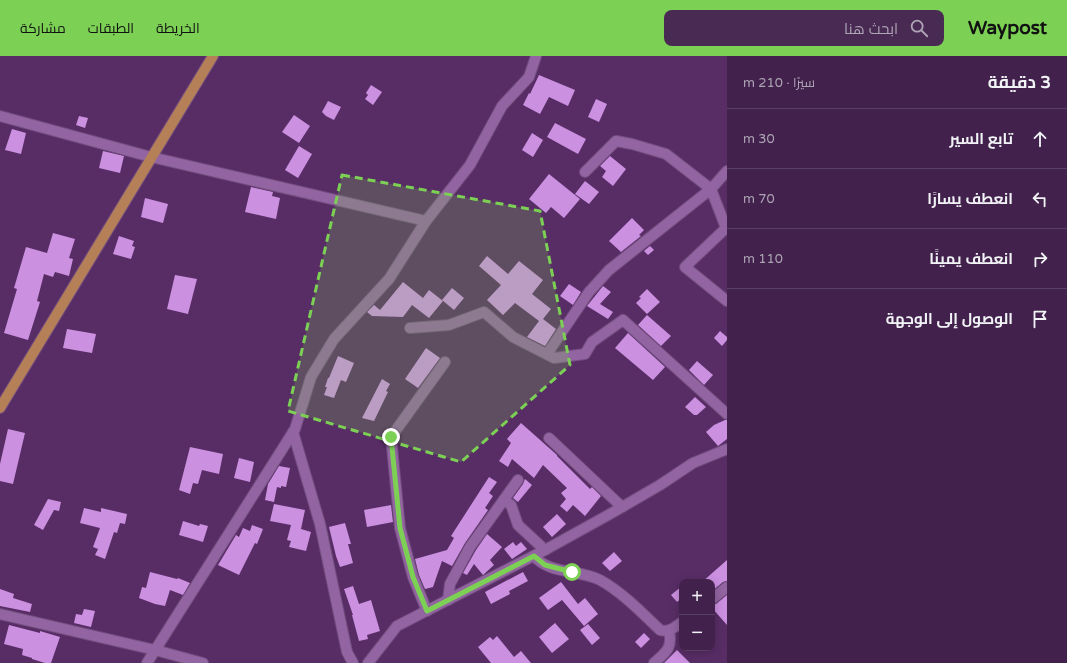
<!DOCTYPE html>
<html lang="ar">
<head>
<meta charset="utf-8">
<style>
	:root { --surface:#42224c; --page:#492a53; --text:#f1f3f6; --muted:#aea4b5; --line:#5a3f64; --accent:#7cd155 }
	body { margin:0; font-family:"Varela Round",Cairo,sans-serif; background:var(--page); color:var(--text); direction:rtl }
	.controls { position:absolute; right:12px; bottom:12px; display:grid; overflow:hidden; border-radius:8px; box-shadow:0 2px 10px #0003 }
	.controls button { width:36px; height:36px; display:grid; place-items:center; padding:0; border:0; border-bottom:1px solid var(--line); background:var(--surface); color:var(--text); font:20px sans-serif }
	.stop { position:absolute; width:12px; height:12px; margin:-9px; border:3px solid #7cd155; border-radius:50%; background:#fff }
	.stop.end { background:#7cd155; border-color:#fff; box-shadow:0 1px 4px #0008 }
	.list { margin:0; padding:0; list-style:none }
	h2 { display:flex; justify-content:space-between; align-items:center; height:52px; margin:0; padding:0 16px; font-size:17px }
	h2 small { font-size:13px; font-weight:400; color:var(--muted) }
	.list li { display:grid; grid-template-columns:26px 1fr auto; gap:12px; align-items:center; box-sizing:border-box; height:60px; padding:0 16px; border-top:1px solid var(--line) }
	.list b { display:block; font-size:15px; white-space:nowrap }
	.list em { font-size:13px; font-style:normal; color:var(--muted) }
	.icon { flex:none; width:22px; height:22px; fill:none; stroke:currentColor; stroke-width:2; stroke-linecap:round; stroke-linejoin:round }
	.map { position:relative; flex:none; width:727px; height:607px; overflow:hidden; direction:ltr }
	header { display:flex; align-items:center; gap:24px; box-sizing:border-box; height:56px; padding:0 20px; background:var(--accent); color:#111 }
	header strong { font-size:19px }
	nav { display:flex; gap:22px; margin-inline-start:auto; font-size:14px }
	.search { width:280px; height:36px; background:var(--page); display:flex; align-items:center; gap:10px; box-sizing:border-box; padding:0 14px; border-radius:8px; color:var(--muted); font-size:15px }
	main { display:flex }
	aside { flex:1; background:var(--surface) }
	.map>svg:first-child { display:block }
	.building { fill:#cb90e0 }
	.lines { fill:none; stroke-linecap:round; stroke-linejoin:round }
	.minor-casing { stroke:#724d7e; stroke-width:12 }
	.major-casing { stroke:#724d7e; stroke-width:12 }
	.minor { stroke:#9264a1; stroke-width:10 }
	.major { stroke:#b58057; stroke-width:10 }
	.route { stroke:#7cd155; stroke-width:5 }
	.marked { fill:#7cd155; fill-opacity:0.2; stroke:#7cd155; stroke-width:3; stroke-dasharray:8 5; stroke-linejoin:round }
</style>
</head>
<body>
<header>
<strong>Waypost</strong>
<div class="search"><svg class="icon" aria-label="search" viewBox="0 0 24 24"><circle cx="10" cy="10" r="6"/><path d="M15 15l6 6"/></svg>ابحث هنا</div>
<nav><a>الخريطة</a><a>الطبقات</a><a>مشاركة</a></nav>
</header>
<main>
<aside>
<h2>3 دقيقة<small>سيرًا · 210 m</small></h2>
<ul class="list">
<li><svg class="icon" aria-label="ahead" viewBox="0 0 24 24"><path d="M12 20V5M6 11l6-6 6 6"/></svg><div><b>تابع السير</b></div><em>30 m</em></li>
<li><svg class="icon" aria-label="left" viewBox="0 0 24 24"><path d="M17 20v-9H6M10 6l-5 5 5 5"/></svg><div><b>انعطف يسارًا</b></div><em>70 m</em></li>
<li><svg class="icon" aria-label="right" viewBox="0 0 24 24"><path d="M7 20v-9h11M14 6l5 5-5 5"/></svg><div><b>انعطف يمينًا</b></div><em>110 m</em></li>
<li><svg class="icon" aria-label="arrive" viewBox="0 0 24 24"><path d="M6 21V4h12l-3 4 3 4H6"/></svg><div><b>الوصول إلى الوجهة</b></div></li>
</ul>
</aside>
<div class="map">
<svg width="727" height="607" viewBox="0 0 727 607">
	<rect width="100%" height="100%" fill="#582d66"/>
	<g class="building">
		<polygon points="539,19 575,34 568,50 549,41 540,58 523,49 529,37 530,38"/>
		<polygon points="371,29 382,36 373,49 365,43 368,39 366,37"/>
		<polygon points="596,43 607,48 599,66 588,61"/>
		<polygon points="328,45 341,51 334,64 326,60 322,56"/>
		<polygon points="294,59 310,70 299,87 282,76"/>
		<polygon points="79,60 88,62 85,72 76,69"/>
		<polygon points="555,67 586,83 578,98 547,81"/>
		<polygon points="12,73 26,77 21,98 5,94"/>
		<polygon points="532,77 543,84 533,101 522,94"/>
		<polygon points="299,90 312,98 298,122 285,114"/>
		<polygon points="103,95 124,100 120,117 99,112"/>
		<polygon points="610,100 626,113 613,130 602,121 606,115 600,110"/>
		<polygon points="549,118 580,143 564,162 551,151 546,157 529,143"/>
		<polygon points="585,125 599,136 589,148 575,138"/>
		<polygon points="251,131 273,136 272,140 280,142 276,163 245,156"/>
		<polygon points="145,142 168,148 163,167 141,161"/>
		<polygon points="632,162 644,174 639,179 641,180 621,196 609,185"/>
		<polygon points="53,177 75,183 69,202 73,203 69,220 55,216 53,221 44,218 37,245 40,246 28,284 4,277 17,233 14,232 26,191 47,197"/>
		<polygon points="119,180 134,185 132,190 135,191 131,203 113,198"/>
		<polygon points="650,190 654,194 648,199 644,195"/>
		<polygon points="487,200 508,218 519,205 543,224 532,238 551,253 543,263 556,273 545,290 527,281 539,265 515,247 503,259 487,244 501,229 479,210"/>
		<polygon points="175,219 197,223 188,258 167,253"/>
		<polygon points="403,226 423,242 429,234 443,245 429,262 412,249 403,261 372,260 367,256 374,249 380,254"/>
		<polygon points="569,228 581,236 573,249 560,240"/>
		<polygon points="603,230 611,236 600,248 613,256 608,263 587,250"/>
		<polygon points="452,232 464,242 454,254 442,244"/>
		<polygon points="647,233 660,246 647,258 636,247 641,242 639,241"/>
		<polygon points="647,259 671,280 661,290 638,269"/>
		<polygon points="67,273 96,278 92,297 63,292"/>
		<polygon points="720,275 727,281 727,284 722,290 714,282"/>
		<polygon points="628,277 665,311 653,324 615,292"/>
		<polygon points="426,292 440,302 418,332 405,323"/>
		<polygon points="338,300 354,307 346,326 341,324 334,342 324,339 327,331 325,331 328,322 329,322"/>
		<polygon points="697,305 713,319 704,329 689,314"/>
		<polygon points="382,323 390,328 386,335 388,336 374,365 362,362"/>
		<polygon points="695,341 706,351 697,359 694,359 685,351"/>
		<polygon points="725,364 727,364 727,383 718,390 706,376 714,369"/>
		<polygon points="521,367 557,399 557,400 590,433 592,431 601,440 585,460 573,449 567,456 560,450 566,443 561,437 567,432 543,409 534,422 512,403 508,411 499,405 511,387 507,383"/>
		<polygon points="8,373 25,377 13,428 0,425 0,408"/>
		<polygon points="190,391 223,398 219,418 202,414 198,428 193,427 190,438 179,434"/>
		<polygon points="239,402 254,406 250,426 234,422"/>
		<polygon points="279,410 290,412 286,431 281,430 281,432 277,431 274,446 265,444 268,428"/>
		<polygon points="489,421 497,426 489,437 493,440 485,452 488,454 465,487 452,510 442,505 433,531 425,533 419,519 415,503 447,494 454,482 451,480"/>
		<polygon points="525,423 532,429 518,446 513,442 523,428"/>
		<polygon points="48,443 61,446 59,455 54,454 43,474 34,469"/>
		<polygon points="274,448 305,454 301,473 311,476 306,495 289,491 291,485 287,484 291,469 270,465"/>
		<polygon points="391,449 393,466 367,471 364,454"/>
		<polygon points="84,452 101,456 101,452 127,458 125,468 120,467 117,477 114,476 105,503 95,499 98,493 93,491 100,472 80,467"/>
		<polygon points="557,458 566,468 552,481 543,471"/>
		<polygon points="183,465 199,470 200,468 208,470 203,486 179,479"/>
		<polygon points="345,467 351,488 348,488 353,507 340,511 336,500 329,471"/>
		<polygon points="252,469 263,473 257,488 255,487 239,519 218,509 236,479 239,481 243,472 250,475"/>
		<polygon points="487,478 502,491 490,504 494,509 483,519 474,508 467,519 463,517 476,494"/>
		<polygon points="513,486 516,490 521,486 527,493 512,503 504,493"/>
		<polygon points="614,496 622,505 610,515 602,507"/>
		<polygon points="727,504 727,525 723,526 712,535 712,526 702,526"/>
		<polygon points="150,516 177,523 178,522 190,527 183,539 170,534 165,550 155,548 139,542 142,531 146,532"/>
		<polygon points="523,516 528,525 509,535 510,538 491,548 485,536"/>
		<polygon points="561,526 578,548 585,542 598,558 584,570 562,544 548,554 539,542"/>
		<polygon points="353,530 359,548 371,544 380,575 367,579 368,583 359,585 352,559 353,559 344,533"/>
		<polygon points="682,530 682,542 677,546 671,539"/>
		<polygon points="0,533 14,538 13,542 32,548 30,556 0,550"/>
		<polygon points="727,539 727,569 712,552 712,549 716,548"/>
		<polygon points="84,553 95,555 91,571 74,567 76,558 82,559"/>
		<polygon points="555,567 569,583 552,597 539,581"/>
		<polygon points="588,568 600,582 592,589 580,574"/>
		<polygon points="9,569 40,577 40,575 60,581 51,607 45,607 32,603 32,602 22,599 23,593 4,588"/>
		<polygon points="644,577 650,583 641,592 635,586"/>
		<polygon points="497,580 514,601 521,595 531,607 491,607 478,591 490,581 493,584"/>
		<polygon points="677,594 690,607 664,607"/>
	</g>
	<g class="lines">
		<g class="minor-casing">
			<g id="minor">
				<polyline points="0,60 151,101 426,165"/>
				<polyline points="585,116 616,85 632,88 666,98 711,133 726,172 685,211 727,245"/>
				<polyline points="410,272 449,269 484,256 513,281 554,302 585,298 592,286 623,264 727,358"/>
				<polyline points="547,298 589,236 609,214 711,133 727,115"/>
				<polyline points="293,376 320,468 347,596 353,607"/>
				<polyline points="549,382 622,451"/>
				<polyline points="504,444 511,449 518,469 545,494"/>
				<path d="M534,500c16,19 45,13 66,24 22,12 42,33 60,50 9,3 15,-3 22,-8"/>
				<polyline points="712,543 727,531"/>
				<polyline points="448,544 450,528 470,491 518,424"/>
				<polyline points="427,555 413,521 400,472 391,381 445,306"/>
				<polyline points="0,558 155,594 203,607"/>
				<polyline points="147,607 295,373 311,321 334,283 389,223 426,165 470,109 502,50 529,21 536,0"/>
				<polyline points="368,607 397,570 545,494 610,458 660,429 693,407 727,393"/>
				<path d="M654,607c12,-11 19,-15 15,-32"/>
			</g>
		</g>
		<g class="major-casing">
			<polyline id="major" points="0,352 213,0"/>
		</g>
		<use href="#minor" class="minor"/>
		<use href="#major" class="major"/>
	</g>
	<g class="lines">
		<polyline class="route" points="391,381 400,472 413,521 427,555 534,500 545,509 572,516"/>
	</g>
	<path class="marked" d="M342,119l198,36 30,154 -109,97 -173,-51z"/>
</svg>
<div class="controls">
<button>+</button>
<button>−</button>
</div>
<div class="stop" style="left:572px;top:516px"></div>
<div class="stop end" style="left:391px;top:381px"></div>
</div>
</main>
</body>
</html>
